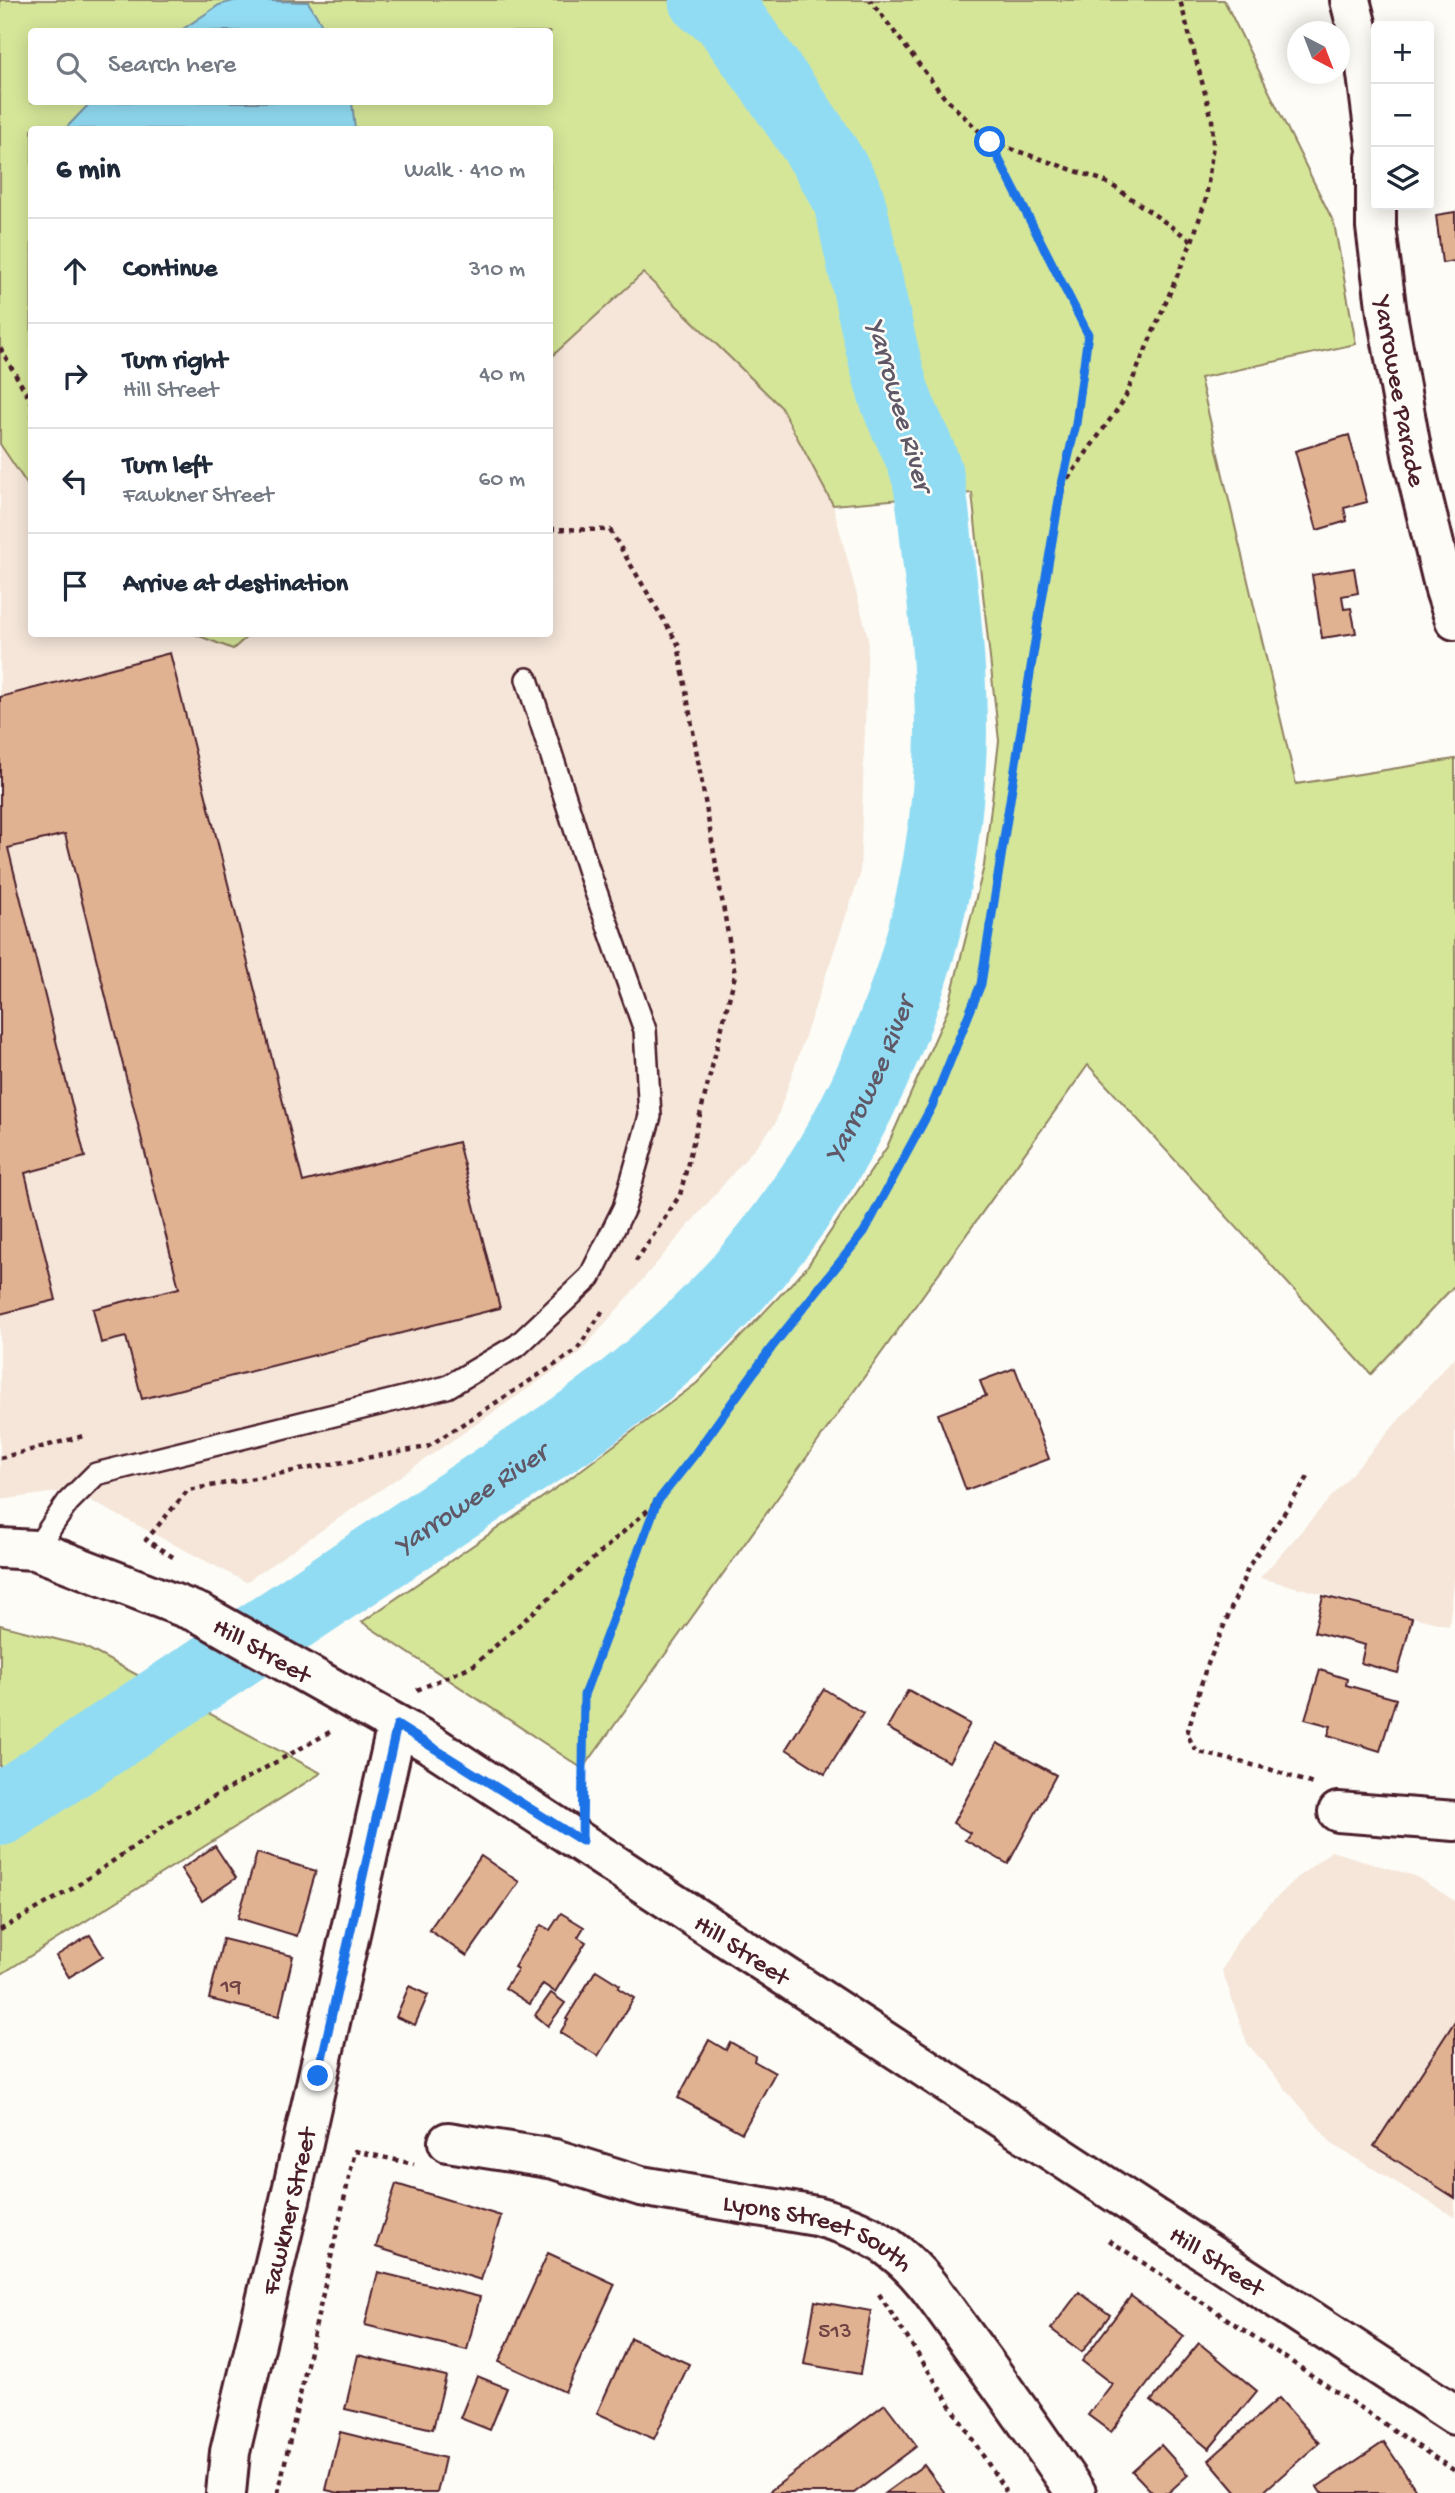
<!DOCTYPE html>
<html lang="en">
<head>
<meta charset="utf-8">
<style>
	:root { --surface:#fff; --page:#f6f6f7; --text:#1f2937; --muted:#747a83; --line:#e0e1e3 }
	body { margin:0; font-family:"Gochi Hand",sans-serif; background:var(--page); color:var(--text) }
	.controls { position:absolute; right:21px; top:21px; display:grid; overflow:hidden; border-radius:7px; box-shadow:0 4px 18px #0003 }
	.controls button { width:63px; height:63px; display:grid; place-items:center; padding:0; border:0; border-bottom:2px solid var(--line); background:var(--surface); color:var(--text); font:35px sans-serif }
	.compass { position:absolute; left:1287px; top:21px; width:63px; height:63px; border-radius:50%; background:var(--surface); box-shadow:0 4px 18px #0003; rotate:138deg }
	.stop { position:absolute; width:21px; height:21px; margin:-16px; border:5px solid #1a73e8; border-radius:50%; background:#fff }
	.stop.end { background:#1a73e8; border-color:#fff; box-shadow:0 2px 7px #0008 }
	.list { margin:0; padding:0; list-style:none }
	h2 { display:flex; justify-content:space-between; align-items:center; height:91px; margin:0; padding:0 28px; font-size:30px }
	h2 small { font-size:23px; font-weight:400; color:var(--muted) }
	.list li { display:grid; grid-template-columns:46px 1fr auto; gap:21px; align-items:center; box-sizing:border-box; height:105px; padding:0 28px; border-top:2px solid var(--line) }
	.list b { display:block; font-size:26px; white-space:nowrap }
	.list p { margin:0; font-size:23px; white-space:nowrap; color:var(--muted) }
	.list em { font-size:23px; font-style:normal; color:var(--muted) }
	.icon { flex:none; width:38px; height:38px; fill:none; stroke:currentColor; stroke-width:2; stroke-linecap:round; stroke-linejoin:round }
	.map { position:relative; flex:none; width:1455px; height:2493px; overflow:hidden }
	.search { position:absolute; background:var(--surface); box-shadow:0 4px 18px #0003; left:28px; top:28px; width:525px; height:77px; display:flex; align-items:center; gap:18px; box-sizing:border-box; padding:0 24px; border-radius:7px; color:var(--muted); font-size:26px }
	.panel { position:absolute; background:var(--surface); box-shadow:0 4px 18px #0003; left:28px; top:126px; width:525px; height:511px; border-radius:7px }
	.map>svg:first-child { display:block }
	.built { fill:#f5e6d9 }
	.green { fill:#d5e699; stroke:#908262; stroke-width:2; fill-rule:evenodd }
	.water { fill:#92dcf3; stroke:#7590a3; stroke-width:2 }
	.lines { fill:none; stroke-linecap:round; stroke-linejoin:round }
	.river { stroke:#92dcf3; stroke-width:72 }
	.building { fill:#e1b292; stroke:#4a1f2b; stroke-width:2 }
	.service-casing { stroke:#4a1f2b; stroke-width:26 }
	.minor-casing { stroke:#4a1f2b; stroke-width:44 }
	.path { stroke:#4a1f2b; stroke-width:4.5; stroke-dasharray:5 5; stroke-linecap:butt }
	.service { stroke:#fdfcf7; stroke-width:21 }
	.minor { stroke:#fdfcf7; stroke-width:38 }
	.route { stroke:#1a73e8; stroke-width:9 }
	.labels { text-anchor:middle; stroke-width:5; stroke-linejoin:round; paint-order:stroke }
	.number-label { font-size:23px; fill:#704445 }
	.street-label { font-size:26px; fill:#4a1f2b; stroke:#fdfcf7 }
	.water-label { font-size:28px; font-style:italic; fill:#605867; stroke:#fdfcf7 }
</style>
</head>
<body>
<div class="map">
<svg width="1455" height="2493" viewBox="0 0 1455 2493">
	<rect width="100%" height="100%" fill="#fdfcf7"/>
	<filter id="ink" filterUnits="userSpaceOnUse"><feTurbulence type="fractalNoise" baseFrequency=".0143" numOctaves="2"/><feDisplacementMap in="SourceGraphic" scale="14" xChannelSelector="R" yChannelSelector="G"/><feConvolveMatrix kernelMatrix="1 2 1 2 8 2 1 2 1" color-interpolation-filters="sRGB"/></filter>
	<g filter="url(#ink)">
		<g class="built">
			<polygon points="643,273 781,407 833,505 868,637 860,875 775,1124 580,1353 246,1582 70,1490 0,1500 0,444 31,490 32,634 194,634 232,649 250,634 550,634 550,358"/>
			<polygon points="1455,1356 1455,1575 1449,1626 1260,1578"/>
			<polygon points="1331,1851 1415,1876 1455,1901 1455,2217 1333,2145 1247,2043 1222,1970 1239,1938 1265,1909 1297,1878"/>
		</g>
		<g class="green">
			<path d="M0,0h1224l110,223 22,121 -156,34 96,406 159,-25v526l-84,89 -283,-309 -505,704 -221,-147 207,-143 128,-96 109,-115 81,-121 60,-135 37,-146 15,-125 -27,-248 -139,12 -52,-98 -138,-134 -93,85v-228h-518l-1,360 -31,-46zM32,32h518v70h-518z"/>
			<polygon points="194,634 250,634 233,649"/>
			<polygon points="0,1625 83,1646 321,1773 0,1975"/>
		</g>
		<g class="water">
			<polygon points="237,0 308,2 326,31 180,31 219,5"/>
			<polygon points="91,102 352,102 355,129 65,129"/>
		</g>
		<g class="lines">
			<path class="river" id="s1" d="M0,1810l573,-382c48,-34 93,-71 134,-113 152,-151 241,-369 244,-583 0,-50 -4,-101 -10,-151 -5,-33 -6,-70 -13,-103 -7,-28 -24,-54 -33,-81 -16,-51 -25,-104 -37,-156 -4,-17 -6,-38 -15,-53 -33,-60 -77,-116 -116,-172l-22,-16"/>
		</g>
		<g class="building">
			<polygon points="1455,212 1455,261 1442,263 1436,215"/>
			<polygon points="1349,435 1367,502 1344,508 1347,521 1317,530 1295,451"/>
			<polygon points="1354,568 1358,593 1342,596 1344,609 1351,608 1356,633 1322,638 1312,575"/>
			<polygon points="170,653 303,1182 458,1142 500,1308 142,1399 126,1337 101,1343 93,1309 179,1288 65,834 8,848 85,1157 25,1173 56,1300 0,1314 0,697"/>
			<polygon points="1015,1368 1049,1459 966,1490 938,1414 986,1396 980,1381"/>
			<polygon points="1323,1596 1412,1618 1398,1673 1361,1663 1365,1645 1314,1632"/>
			<polygon points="1320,1670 1347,1679 1346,1685 1396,1699 1380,1751 1328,1735 1331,1726 1305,1719"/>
			<polygon points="824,1689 863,1713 825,1774 786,1749"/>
			<polygon points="908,1690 970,1724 949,1762 887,1728"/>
			<polygon points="997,1743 1056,1775 1008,1864 965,1840 970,1833 953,1823"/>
			<polygon points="215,1846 236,1878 202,1901 181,1869"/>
			<polygon points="257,1853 316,1871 297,1936 238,1918"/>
			<polygon points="481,1856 519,1882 467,1956 429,1930"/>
			<polygon points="561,1913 584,1927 578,1937 586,1942 555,1992 543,1984 530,2004 505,1988 518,1969 514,1967 541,1925 550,1930"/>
			<polygon points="90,1935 103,1956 69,1977 56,1956"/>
			<polygon points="223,1939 293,1956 279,2016 209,1999"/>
			<polygon points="596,1970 620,1985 618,1988 634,1998 598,2056 560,2033 568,2020 566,2019"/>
			<polygon points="409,1986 428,1995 415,2025 396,2017"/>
			<polygon points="551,1993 565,2003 548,2026 535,2015"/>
			<polygon points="1455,2021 1455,2198 1374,2146"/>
			<polygon points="709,2040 726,2050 730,2042 755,2056 754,2061 775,2073 742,2133 678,2098"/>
			<polygon points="396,2184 501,2216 481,2280 376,2247"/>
			<polygon points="548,2253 615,2284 565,2392 499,2362"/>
			<polygon points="378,2272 480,2297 467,2350 365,2325"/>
			<polygon points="1079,2292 1110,2315 1082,2352 1051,2329"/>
			<polygon points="1131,2296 1184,2336 1111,2432 1088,2415 1112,2384 1082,2361"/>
			<polygon points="815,2301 871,2311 860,2374 804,2364"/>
			<polygon points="631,2338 689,2364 654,2439 597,2413"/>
			<polygon points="1199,2343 1257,2391 1209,2449 1151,2401"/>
			<polygon points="358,2355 446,2376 433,2429 345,2409"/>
			<polygon points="477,2376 507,2388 490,2430 460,2418"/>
			<polygon points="1279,2398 1319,2443 1262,2493 1237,2493 1209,2460"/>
			<polygon points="885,2404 917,2446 854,2493 771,2493 770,2491"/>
			<polygon points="340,2432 445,2458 437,2493 339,2493 326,2490"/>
			<polygon points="1384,2442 1416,2490 1412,2493 1321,2493 1317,2487"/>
			<polygon points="1161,2445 1188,2475 1168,2493 1153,2493 1132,2471"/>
			<polygon points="924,2465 945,2493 885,2493"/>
		</g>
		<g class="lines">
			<g class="service-casing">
				<polyline id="service" points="35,1550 68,1502 96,1474 447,1387 518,1345 590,1277 624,1208 650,1116 645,1030 591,878 527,679"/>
			</g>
			<g class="minor-casing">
				<g id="minor">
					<polyline points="1350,0 1365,59 1376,144"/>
					<path id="s2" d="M1376,157v70l11,87 25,140 33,136 10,30"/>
					<path id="s3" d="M0,1548l35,2 166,64 228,129 1026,672"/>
					<polyline points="1338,1812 1455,1821"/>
					<path id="s4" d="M448,2142l106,17 87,27 175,30c30,8 57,18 81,38 25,20 43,48 62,74 40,54 79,109 117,165"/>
					<path id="s5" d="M226,2493l4,-41 60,-252 107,-475"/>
				</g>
			</g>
			<g class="path">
				<polyline points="991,142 1102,180 1116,188 1192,241"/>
				<polyline points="0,348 32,403"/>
				<polyline points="1062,487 1124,400 1192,241 1206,199 1213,144 1212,119 1180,0"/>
				<polyline points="550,529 610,530 678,644 735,975 680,1195 634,1264"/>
				<polyline points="0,1458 87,1435"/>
				<polyline points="1308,1477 1249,1566 1205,1671 1187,1734 1194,1747 1199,1752 1269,1769 1313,1784"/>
				<polyline points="173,1557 146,1540 188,1490 427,1447 576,1351 604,1309"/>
				<polyline points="417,1690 474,1665 657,1502 695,1454 772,1347 864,1232 932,1106 981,984 1061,488 1075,424 1088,334 990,142 944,97 870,0"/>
				<polyline points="582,1795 584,1695 656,1505"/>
				<polyline points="0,1930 75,1887 177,1817 330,1732"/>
				<polyline points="1109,2240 1455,2471"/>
				<polyline points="879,2294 1007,2493"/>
				<polyline points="278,2493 355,2151 414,2164"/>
			</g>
			<use href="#service" class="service"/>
			<use href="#minor" class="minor"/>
		</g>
	</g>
	<g class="lines" filter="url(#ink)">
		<polyline class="route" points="318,2076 397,1725 582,1841 584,1695 657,1502 695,1454 772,1347 864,1232 932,1106 981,984 1037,629 1061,488 1076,424 1088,334 990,142"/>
	</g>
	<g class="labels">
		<g class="number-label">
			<text x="231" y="1992">19</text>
			<text x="835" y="2337">513</text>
		</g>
		<g class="street-label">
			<text dy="9" stroke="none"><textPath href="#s2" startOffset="236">Yarrowee Parade</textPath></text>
			<text dy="9" stroke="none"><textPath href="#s3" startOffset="284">Hill Street</textPath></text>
			<text dy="9" stroke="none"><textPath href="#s3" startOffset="850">Hill Street</textPath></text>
			<text dy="9" stroke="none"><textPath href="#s5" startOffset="289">Fawkner Street</textPath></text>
			<text dy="9" stroke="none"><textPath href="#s4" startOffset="383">Lyons Street South</textPath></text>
			<text dy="9" stroke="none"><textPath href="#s3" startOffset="1418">Hill Street</textPath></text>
		</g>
		<g class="water-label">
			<text transform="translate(902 404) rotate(74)" y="10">Yarrowee River</text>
			<text dy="10" stroke="none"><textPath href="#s1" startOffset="1152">Yarrowee River</textPath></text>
			<text dy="10" stroke="none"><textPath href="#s1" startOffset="564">Yarrowee River</textPath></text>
		</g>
	</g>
</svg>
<div class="controls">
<button>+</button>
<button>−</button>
<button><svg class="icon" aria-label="layers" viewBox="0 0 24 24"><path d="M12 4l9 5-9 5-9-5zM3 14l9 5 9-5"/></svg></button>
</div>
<svg class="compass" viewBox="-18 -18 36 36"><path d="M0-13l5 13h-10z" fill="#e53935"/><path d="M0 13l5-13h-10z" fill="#747a83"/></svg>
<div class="stop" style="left:990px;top:142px"></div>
<div class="stop end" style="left:318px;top:2076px"></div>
<div class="search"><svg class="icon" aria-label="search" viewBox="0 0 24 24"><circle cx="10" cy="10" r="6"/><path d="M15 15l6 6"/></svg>Search here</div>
<section class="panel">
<h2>6 min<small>Walk · 410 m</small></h2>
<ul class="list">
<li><svg class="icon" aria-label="ahead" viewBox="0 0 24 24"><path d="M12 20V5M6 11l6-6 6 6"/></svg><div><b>Continue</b></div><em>310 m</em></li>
<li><svg class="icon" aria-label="right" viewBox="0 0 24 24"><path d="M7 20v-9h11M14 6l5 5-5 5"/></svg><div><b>Turn right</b><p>Hill Street</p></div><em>40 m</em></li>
<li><svg class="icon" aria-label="left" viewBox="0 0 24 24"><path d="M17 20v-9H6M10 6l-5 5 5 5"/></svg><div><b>Turn left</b><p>Fawkner Street</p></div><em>60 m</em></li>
<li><svg class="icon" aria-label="arrive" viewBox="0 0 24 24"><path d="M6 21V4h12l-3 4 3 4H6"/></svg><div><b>Arrive at destination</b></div></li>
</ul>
</section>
</div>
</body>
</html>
